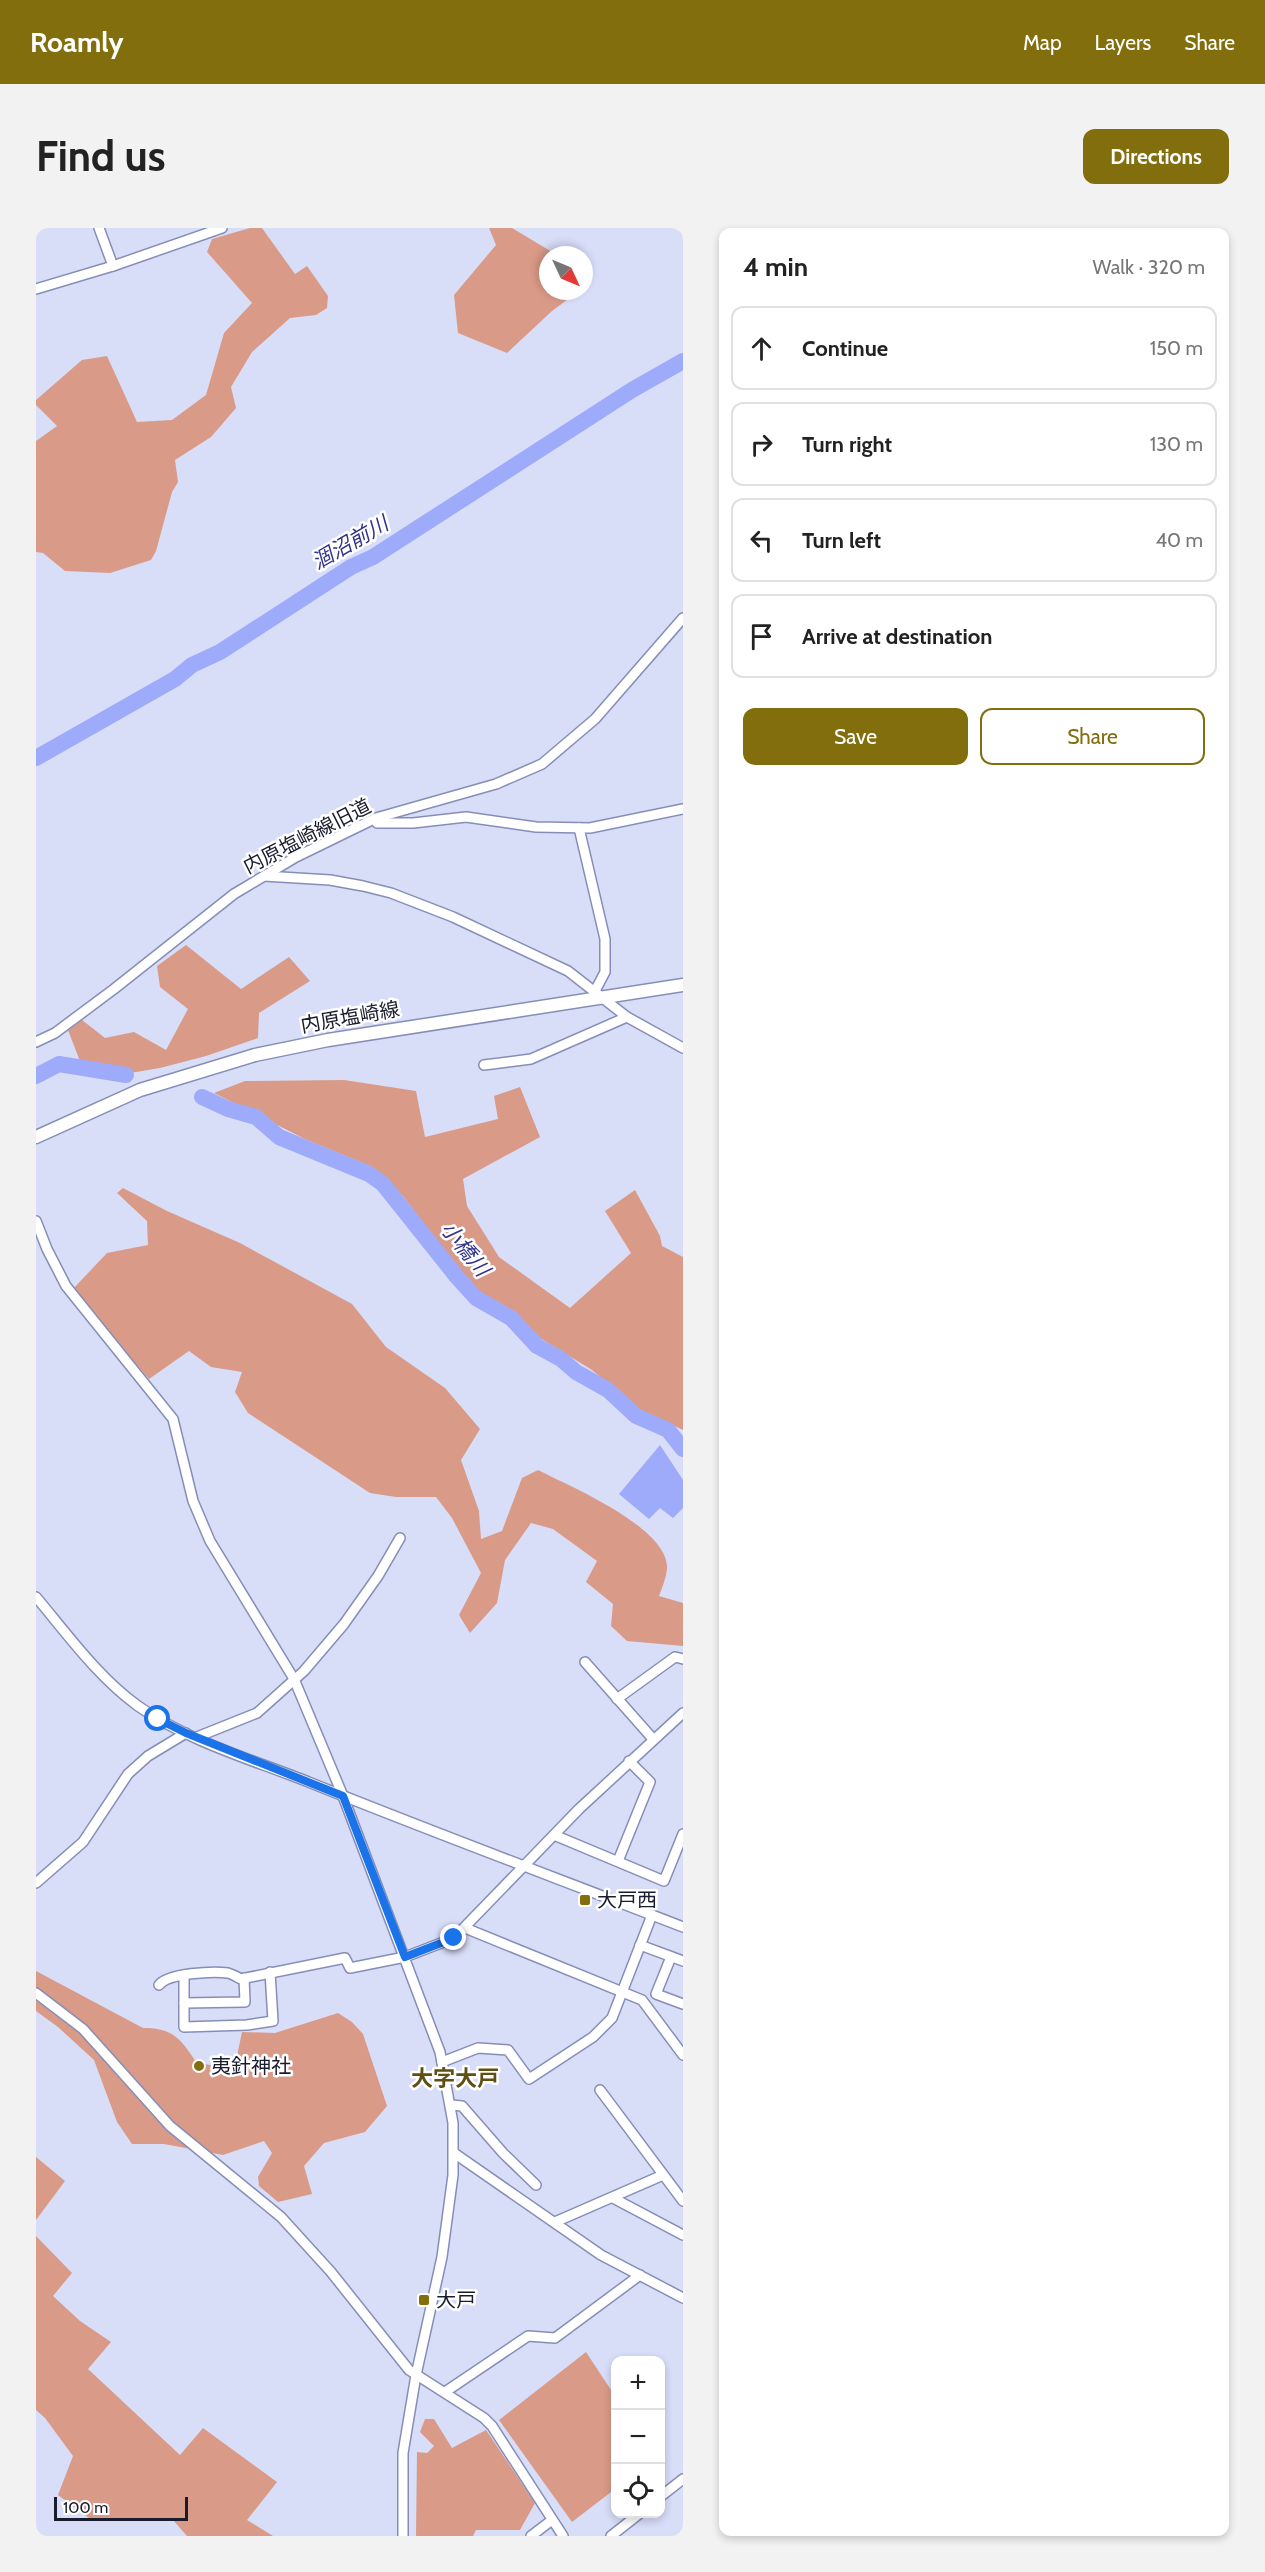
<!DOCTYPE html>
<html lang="en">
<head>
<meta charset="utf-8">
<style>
	:root { --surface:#fff; --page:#f2f2f2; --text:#222; --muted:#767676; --line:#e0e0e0; --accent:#826e0c }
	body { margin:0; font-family:Cabin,"Noto Sans JP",sans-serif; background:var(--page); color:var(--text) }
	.controls { position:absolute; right:18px; bottom:18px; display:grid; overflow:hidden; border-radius:12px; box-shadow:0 3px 9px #0003 }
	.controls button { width:54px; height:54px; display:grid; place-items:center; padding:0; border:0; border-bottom:2px solid var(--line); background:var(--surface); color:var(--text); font:30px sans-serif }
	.compass { position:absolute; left:503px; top:18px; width:54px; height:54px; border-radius:50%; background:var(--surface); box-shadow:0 3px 9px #0003; rotate:134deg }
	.scale { position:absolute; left:18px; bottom:15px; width:134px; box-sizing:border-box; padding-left:6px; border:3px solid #191c2c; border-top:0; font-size:16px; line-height:21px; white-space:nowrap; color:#191c2c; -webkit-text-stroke:4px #fff; paint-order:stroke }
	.stop { position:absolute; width:18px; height:18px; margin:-14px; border:4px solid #1a73e8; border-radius:50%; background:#fff }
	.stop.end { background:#1a73e8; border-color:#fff; box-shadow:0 2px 6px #0008 }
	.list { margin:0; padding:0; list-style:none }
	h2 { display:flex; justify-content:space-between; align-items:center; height:78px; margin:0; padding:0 24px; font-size:26px }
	h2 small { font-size:20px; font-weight:400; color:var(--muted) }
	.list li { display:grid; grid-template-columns:39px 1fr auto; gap:18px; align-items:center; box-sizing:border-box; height:84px; margin:0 12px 12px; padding:0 12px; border:2px solid var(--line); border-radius:12px }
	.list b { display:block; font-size:22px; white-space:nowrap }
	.list em { font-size:20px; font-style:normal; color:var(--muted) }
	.actions { display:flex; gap:12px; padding:18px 24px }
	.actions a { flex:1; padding:14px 0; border:2px solid var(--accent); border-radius:12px; text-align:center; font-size:21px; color:var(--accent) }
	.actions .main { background:var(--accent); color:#fff }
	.icon { flex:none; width:33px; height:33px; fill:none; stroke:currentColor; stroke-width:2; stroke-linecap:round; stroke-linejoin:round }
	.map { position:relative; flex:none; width:647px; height:2308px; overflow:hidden; border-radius:12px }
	header { display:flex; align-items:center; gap:36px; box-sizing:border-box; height:84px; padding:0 30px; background:var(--accent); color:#fff }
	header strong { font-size:28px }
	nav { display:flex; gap:33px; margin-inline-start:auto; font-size:21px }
	.intro { display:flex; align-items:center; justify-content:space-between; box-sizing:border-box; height:144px; padding:0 36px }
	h1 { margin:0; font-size:42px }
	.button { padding:15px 27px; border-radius:12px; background:var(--accent); color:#fff; font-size:21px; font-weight:700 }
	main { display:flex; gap:36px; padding:0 36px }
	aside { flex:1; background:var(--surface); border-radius:12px; box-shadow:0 3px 9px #0003 }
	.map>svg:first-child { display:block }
	.green { fill:#da9a88 }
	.water { fill:#9eabfa }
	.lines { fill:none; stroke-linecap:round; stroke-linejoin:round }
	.river { stroke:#9eabfa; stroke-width:16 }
	.minor-casing { stroke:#868eb7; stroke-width:12 }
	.major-casing { stroke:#868eb7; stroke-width:15 }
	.minor { stroke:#fff; stroke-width:9 }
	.major { stroke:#fff; stroke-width:12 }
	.route { stroke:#1a73e8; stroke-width:8 }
	.poi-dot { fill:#826e0c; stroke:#fff; stroke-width:2 }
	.labels { text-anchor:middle; stroke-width:5; stroke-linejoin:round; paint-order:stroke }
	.street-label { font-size:20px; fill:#191c2c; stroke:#fff }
	.poi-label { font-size:20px; fill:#191c2c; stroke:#fff; text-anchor:start }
	.water-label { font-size:21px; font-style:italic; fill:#31328c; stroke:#fff }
	.quarter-label { font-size:22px; font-weight:bold; fill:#5d5012; stroke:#fff }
</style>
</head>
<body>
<header>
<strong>Roamly</strong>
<nav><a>Map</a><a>Layers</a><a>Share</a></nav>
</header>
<div class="intro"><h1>Find us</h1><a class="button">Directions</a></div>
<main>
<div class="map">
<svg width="647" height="2308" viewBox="0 0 647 2308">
	<rect width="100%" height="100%" fill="#d8ddf8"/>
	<g class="green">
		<polygon points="214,0 226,0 259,46 271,38 292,68 291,80 280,87 254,90 216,124 195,159 200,180 175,209 139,232 142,254 136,264 120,323 115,332 74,345 29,343 7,325 0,324 0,213 21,198 0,177 0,172 46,132 71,128 101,194 136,192 170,167 188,105 216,75 171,24 176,11"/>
		<polygon points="453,0 476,0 521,27 512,27 512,63 543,63 516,83 471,125 422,105 418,67 460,17"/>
		<polygon points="150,717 205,761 253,729 274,753 223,785 222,810 170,828 124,840 94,845 77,837 45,836 32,802 46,792 69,810 98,804 130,822 152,781 124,759 121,738"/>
		<polygon points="308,852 380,863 389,909 462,891 458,868 484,859 504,909 427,951 431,978 463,1029 534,1080 595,1025 569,983 599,962 624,1008 626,1018 647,1029 647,1202 601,1180 556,1142 504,1110 437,1061 367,968 334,938 269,911 178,865 209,853"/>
		<path d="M87,960l44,23 73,32 112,61 34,43 59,41 35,41 -19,31 18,51 2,28 21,-8 20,-53 16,-8c31,16 132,58 129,99 -1,9 -5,19 -8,27l24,7v43l-56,-5 -16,-15 2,-22 -27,-22 11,-21 -44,-32 -22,-6 -26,37 -8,43 -27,30 -11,-18 22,-42 -29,-55 -16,-21h-40l-26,-4 -122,-80 -13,-21 7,-20 -31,-5 -22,-16 -40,28 -77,-89 35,-37 41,-8 -1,-24 -30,-28z"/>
		<path d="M0,1743l107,57c30,0 38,11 53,34l27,6 14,-12 5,-24 33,1 63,-20 14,9 11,12 24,72 -22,26 -41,11 -20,23 8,28 -34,8 -19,-16 -1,-9 14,-24 -8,-12 -41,14 -59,-11h-32l-15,-22 -23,-62 -36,-33 -22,-16z"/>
		<polygon points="0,1929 29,1953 0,1992"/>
		<polygon points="0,2008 36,2045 17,2068 44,2093 75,2114 52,2141 144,2227 167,2200 241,2254 211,2292 237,2308 151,2308 137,2292 57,2293 22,2267 37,2228 9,2190 0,2182"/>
		<polygon points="550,2124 579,2168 579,2261 536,2294 463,2192"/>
		<polygon points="389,2191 398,2191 416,2220 450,2202 499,2275 484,2302 440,2302 437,2308 380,2308 381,2224 391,2225 398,2218 384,2204"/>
	</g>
	<polygon class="water" points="624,1217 647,1252 647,1280 637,1290 624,1280 613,1291 583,1266"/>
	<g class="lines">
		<g class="river">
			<polyline points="0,530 139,451 156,437 184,424 315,339 337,329 596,162 647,133"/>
			<polyline points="0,848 23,836 90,847"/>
			<polyline points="166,869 192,881 220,889 243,909 333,946 347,956 421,1049 440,1070 475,1090 501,1118 525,1131 540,1144 572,1162 600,1188 632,1202 647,1221"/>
		</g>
		<g class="minor-casing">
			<g id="minor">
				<polyline points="63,0 77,38"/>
				<polyline points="0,61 77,38 186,0"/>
				<polyline points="341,595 377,595 430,589 500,599 554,600 647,581"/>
				<polyline points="543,600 569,711 569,744 559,763"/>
				<polyline points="228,648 294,652 327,658 355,665 417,689 532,743 591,789 647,820"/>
				<polyline points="0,814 19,805 78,761 198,666 260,629 340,590 460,556 506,536 559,491 647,390"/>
				<polyline points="448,837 495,831 591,789"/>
				<polyline points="0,993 11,1021 30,1058 137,1191 157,1273 174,1313 258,1451 307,1568 404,1824 417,1895 417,1947 406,2029 380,2147 367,2225 367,2308"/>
				<path d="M0,1369c32,38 62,80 102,109 51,36 116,54 173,77 124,50 248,96 372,144"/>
				<polyline points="549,1434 617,1511"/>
				<polyline points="581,1471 639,1429 647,1431"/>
				<polyline points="161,1509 221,1485 268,1443 308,1396 342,1348 364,1310"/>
				<polyline points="518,1607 628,1653 647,1606"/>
				<polyline points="582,1633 614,1554 593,1533"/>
				<polyline points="0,1655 47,1614 92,1546 112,1528 150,1505"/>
				<polyline points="429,1700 606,1772 647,1827"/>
				<polyline points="604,1717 647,1733"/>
				<polyline points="635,1729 620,1766 647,1776"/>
				<polyline points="148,1747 148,1775 209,1774 208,1750"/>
				<path d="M123,1757c9,-12 54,-14 69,-12 4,1 9,4 13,6l104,-21 5,10 55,-11 49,-19 125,-129 104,-96"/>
				<polyline points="0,1765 47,1801 134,1898 245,1989 295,2044 373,2142 448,2190 456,2198 527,2308"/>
				<polyline points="148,1775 148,1799 211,1797 237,1793 234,1744"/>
				<polyline points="406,1834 442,1820 472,1822 493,1851 557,1809 576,1790 616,1687"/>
				<polyline points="564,1862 647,1973"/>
				<polyline points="415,1877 426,1878 467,1925 500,1957"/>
				<polyline points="418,1925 565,2027 647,2070"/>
				<polyline points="577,1970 647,2007"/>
				<polyline points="519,1994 627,1947"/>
				<polyline points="409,2164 492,2108 519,2110 604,2047"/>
				<polyline points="624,2269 647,2251"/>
				<polyline points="495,2308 516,2292"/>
				<polyline points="575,2308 603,2286"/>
			</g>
		</g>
		<g class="major-casing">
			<polyline id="major" points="0,909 104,862 219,827 292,812 647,757"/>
		</g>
		<use href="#minor" class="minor"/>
		<use href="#major" class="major"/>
	</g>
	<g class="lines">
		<polyline class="route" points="122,1491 150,1505 307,1568 369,1729 418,1710"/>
	</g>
	<g class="poi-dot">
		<rect x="543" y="1666" width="12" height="12" rx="3"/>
		<circle cx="163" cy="1838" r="6"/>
		<rect x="382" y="2066" width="12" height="12" rx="3"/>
	</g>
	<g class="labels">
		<g class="street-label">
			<text transform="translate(271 608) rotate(-27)" y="7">内原塩崎線旧道</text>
			<text transform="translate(314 789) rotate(-10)" y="7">内原塩崎線</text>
		</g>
		<g class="poi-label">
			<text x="561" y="1679">大戸西</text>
			<text x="175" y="1845">夷針神社</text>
			<text x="400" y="2079">大戸</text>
		</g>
		<g class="water-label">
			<text transform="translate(314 315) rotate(-30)" y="7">涸沼前川</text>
			<text transform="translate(429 1021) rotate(51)" y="7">小橋川</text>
		</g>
		<g class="quarter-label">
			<text x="419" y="1858">大字大戸</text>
		</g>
	</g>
</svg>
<div class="controls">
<button>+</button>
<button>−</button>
<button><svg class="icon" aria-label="locate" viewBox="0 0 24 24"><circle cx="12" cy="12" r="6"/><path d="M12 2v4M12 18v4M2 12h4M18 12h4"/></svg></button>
</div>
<svg class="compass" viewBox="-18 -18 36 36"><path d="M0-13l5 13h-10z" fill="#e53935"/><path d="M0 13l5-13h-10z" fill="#767676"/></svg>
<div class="scale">100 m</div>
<div class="stop" style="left:122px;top:1491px"></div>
<div class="stop end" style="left:418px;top:1710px"></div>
</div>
<aside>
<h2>4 min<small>Walk · 320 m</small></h2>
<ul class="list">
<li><svg class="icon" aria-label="ahead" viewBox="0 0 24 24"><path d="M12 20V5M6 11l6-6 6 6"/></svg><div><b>Continue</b></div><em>150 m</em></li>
<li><svg class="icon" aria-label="right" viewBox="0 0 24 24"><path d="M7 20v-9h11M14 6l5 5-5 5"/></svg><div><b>Turn right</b></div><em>130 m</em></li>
<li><svg class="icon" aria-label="left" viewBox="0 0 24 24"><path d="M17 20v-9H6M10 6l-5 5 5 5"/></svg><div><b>Turn left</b></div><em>40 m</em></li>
<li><svg class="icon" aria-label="arrive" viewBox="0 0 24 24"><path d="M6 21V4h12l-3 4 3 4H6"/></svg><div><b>Arrive at destination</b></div></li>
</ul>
<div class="actions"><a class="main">Save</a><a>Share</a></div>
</aside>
</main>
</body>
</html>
